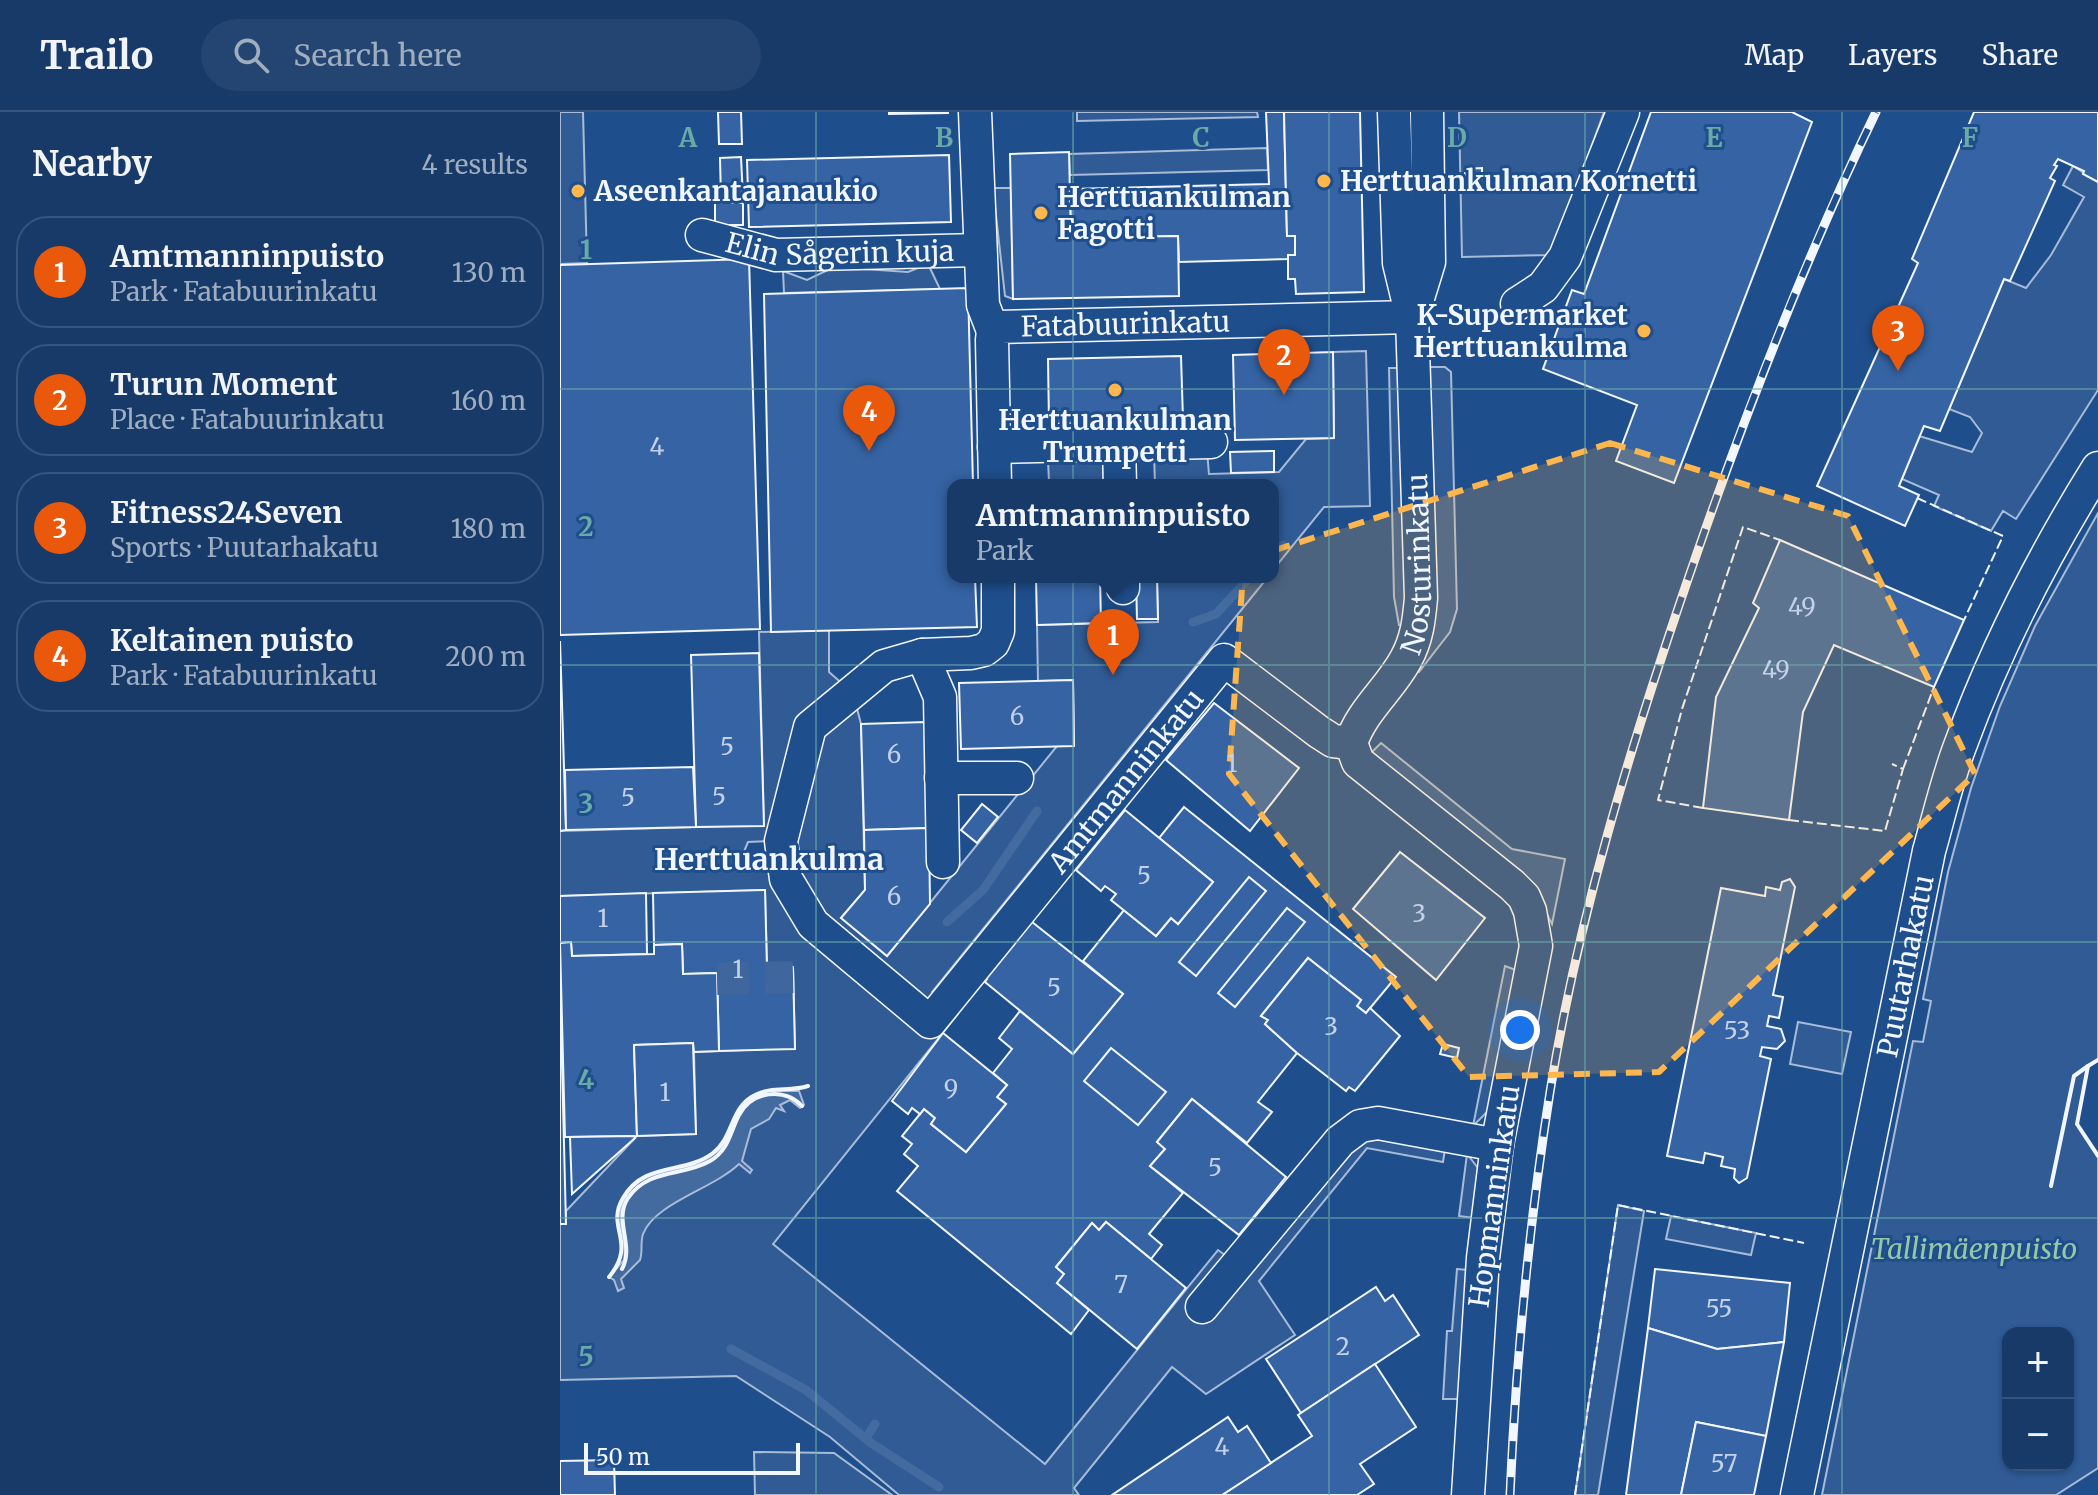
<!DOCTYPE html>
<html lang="en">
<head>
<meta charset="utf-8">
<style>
	:root { --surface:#173a69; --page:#244571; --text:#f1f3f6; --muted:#9eadc0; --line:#36547d; --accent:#ea580c }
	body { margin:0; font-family:Merriweather,serif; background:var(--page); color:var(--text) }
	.controls { position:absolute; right:24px; bottom:24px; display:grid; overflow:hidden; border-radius:16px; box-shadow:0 2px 6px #0004 }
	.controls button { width:72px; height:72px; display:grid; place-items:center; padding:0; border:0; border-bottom:2px solid var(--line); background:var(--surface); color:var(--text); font:40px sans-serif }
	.scale { position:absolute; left:24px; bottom:20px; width:216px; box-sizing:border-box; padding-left:8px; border:4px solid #f2f6ff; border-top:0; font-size:22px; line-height:28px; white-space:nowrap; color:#f2f6ff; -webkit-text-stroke:6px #1f4e8c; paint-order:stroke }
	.you { position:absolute; left:960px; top:918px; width:28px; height:28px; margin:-20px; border:6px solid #fff; border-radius:50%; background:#1a73e8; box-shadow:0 0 0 12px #1a73e833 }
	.badge { display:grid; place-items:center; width:52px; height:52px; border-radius:50%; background:var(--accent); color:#fff; font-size:26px; font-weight:700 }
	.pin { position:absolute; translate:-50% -66px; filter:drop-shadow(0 2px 4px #0008) }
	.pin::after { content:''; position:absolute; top:42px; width:28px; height:24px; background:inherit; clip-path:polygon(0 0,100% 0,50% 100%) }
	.popup { position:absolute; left:387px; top:367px; width:332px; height:104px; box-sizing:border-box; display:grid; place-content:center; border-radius:16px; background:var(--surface); filter:drop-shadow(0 2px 6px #0005); font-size:26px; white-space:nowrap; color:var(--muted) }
	.popup b { font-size:30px; color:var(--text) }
	.popup::after { content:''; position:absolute; left:50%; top:100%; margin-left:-16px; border:16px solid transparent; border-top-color:var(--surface) }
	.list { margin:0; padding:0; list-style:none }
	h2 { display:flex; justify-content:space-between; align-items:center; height:104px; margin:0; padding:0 32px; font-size:34px }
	h2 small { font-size:26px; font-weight:400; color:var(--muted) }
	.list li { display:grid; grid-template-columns:52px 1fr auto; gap:24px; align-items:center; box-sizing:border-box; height:112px; margin:0 16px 16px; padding:0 16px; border:2px solid var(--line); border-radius:32px }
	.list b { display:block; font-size:30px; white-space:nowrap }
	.list p { margin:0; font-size:26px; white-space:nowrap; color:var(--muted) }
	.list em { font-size:26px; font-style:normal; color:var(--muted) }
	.icon { flex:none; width:44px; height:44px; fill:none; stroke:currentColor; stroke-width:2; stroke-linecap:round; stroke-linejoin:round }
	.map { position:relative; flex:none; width:1538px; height:1383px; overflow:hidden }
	header { display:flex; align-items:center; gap:48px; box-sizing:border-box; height:112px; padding:0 40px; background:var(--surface); border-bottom:2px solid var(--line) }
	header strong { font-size:38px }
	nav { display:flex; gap:44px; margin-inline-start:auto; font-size:28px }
	.search { width:560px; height:72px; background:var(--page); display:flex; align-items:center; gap:20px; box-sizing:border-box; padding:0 28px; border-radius:44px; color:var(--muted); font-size:30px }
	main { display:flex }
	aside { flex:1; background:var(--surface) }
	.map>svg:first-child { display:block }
	.built { fill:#305b95; stroke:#a8bbd7; stroke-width:2; fill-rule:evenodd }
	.water { fill:#446ba0; stroke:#a8bbd7; stroke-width:2 }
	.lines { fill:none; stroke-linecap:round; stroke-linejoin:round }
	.stream { stroke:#446ba0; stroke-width:9 }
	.building { fill:#3563a3; stroke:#f2f6ff; stroke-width:2 }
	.minor-tunnel { stroke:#3f679d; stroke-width:32; stroke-dasharray:32 16; stroke-linecap:butt }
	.minor-casing { stroke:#f2f6ff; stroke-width:35 }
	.minor { stroke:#1f4e8c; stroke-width:32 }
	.rail-casing { stroke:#f2f6ff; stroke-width:9 }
	.rail { stroke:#1f4e8c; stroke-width:6; stroke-dasharray:18; stroke-linecap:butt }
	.fence { stroke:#f2f6ff; stroke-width:2; stroke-dasharray:10 4; stroke-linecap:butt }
	.wall { stroke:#f2f6ff; stroke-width:4 }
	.marked { fill:#ffb74d; fill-opacity:0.2; stroke:#ffb74d; stroke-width:6; stroke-dasharray:16 10; stroke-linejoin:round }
	.grid { fill:none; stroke:#6aa9a8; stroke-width:2; stroke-opacity:0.55 }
	.poi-dot { fill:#ffb74d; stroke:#1f4e8c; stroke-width:3 }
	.labels { text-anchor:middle; stroke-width:6; stroke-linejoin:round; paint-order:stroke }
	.number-label { font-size:24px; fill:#c3d1e8 }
	.poi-label { font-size:28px; font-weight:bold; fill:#f2f6ff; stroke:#1f4e8c; text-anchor:start }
	.street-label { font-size:28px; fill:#f2f6ff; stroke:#1f4e8c }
	.park-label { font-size:28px; font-style:italic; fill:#97c8a6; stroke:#1f4e8c }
	.neighbourhood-label { font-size:30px; font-weight:bold; fill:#f2f6ff; stroke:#1f4e8c }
	.grid-label { font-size:26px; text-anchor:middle; font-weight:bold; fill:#6aa9a8; stroke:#1f4e8c; stroke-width:6; stroke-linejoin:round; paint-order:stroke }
</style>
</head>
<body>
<header>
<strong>Trailo</strong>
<div class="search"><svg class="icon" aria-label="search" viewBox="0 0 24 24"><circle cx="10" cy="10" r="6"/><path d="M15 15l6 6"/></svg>Search here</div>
<nav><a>Map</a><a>Layers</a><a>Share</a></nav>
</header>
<main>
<aside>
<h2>Nearby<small>4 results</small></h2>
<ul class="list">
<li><span class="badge">1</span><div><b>Amtmanninpuisto</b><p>Park · Fatabuurinkatu</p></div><em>130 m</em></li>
<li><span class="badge">2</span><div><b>Turun Moment</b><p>Place · Fatabuurinkatu</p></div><em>160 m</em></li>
<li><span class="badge">3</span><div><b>Fitness24Seven</b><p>Sports · Puutarhakatu</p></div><em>180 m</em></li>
<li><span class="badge">4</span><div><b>Keltainen puisto</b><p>Park · Fatabuurinkatu</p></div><em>200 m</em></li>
</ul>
</aside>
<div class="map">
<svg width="1538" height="1383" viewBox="0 0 1538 1383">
	<rect width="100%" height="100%" fill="#1f4e8c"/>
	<g class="built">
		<polygon points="0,0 23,0 27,151 0,152"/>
		<polygon points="517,0 697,0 698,5 517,9"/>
		<polygon points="899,0 1044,0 992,143 902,145"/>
		<polygon points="707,36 708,58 510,63 509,42"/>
		<polygon points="1513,54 1538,70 1538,278 1456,407 1443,399 1431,419 1374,394 1379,383 1342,367 1359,324 1412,340 1422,321 1410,305 1389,297 1444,167 1466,176 1491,143 1524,85 1503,73"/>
		<polygon points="433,76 451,76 453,187 445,184"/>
		<polygon points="368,152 380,177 224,181 223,159 247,168 274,155 348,160"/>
		<polygon points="806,239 810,394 764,395 713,458 713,373 595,373 594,341 647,339 649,362 719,360 746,327 774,326 773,240"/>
		<polygon points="868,255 885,255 891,260 897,497 890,520 859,560 854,557"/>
		<polygon points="829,256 842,256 848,484 845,513 839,513 834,485"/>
		<polygon points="543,346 543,369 489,370 488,348"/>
		<path d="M1538,401v547l-10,7 -11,57 21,31v313l-42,27h-234l91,-454 10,1 8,-41 -8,-2 25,-127 23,-84 29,-82 35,-80zM1448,1221h60v132h-60z"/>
		<path d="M597,465h111l-336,415 26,22 -185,230 272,220 173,-214 31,23 107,-129 21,-6 68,11 -2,13 -76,-14 -108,133 36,54 -89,59 -34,-27 -98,121 5,7h-180l-69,-58 -94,-61 -176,4v-156l6,-1v-12l71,-75 59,-2 -2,-82 101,-4 -2,-80h-26l-2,-78 -205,6v-65l204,-6 -5,-193 70,-2v42l24,21 8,31 4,166 -24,28 46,38 170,-210h17l-1,-66 -35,1 -1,-56 121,-3zM208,729l4,26 -34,-1 10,-24z"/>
		<polygon points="821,631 952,737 1005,747 992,812 983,795 816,646 812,640"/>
		<polygon points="945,854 958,859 928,999 913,1014"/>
		<polygon points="1238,910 1291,920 1282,962 1230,952"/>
		<polygon points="907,1042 918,1056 914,1106 899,1104"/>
		<polygon points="1058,1093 1084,1099 1038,1383 1015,1383"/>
		<polygon points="1111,1104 1196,1121 1191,1143 1106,1127"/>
		<polygon points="897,1157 908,1158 898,1287 883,1287 887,1219 892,1219"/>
		<polygon points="194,1340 274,1341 332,1383 195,1383"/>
	</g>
	<path class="water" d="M208,979h31l5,14 -4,3 -10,-8 -10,5 4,6 -8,-3 -7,11 -18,10 -9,32 10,9 -2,3 -11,-9c-26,25 -84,39 -96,70 -3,9 0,17 -3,26l-19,19 3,9 -6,3 -4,-11 -5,-3 15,-17c4,-21 -10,-40 0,-60 19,-38 62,-23 90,-46 27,-20 14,-50 54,-63z"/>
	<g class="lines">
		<g class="stream">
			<polyline points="713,439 723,433"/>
			<polyline points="633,510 656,502 690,465"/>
			<polyline points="387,810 423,778 477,699"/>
			<polyline points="171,1237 246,1278 311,1331 379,1375"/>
			<polyline points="306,1326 315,1312"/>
		</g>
	</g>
	<g class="building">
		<polygon points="158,0 181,0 182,32 159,32"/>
		<polygon points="329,0 388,0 388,1 329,2"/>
		<polygon points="706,0 724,0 727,124 735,124 735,143 728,143 728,147 619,150 618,124 511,126 510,77 709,72"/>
		<polygon points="724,0 800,0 804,180 736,182 735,167 728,167 728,143 735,143 735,124 727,124"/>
		<polygon points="1091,0 1232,0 1252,10 1114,371 1056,349 1077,293 983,257 1012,178 1024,182"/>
		<polygon points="1414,0 1538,0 1538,70 1523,62 1524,59 1498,47 1494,53 1497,54 1490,66 1495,69 1450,169 1444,167 1380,319 1364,314 1339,374 1359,383 1345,414 1257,374 1358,151 1352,147"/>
		<polygon points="509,40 511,126 618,124 619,184 453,187 450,42"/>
		<polygon points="389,43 391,110 189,115 187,48"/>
		<polygon points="181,45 183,86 161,87 160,46"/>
		<polygon points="922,56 922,67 905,67 905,57"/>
		<rect x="155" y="91" width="28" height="22"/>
		<polygon points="189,147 200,517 0,523 0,153"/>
		<polygon points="408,176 413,373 393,373 393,465 415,465 417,515 211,520 204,182"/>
		<polygon points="773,240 774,326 675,328 673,243"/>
		<polygon points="621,244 623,308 489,312 488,247"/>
		<polygon points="714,339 714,360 671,361 670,340"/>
		<polygon points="1220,428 1404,508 1374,575 1274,533 1243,600 1229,708 1143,696 1156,585 1199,496 1193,491"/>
		<polygon points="476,465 540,465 541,511 477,513"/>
		<polygon points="597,466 598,507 577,507 576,467"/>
		<polygon points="0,529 6,718 0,719"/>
		<polygon points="199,541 204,714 136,715 131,543"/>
		<polygon points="513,568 514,634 401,637 399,571"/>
		<polygon points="654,591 739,656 690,719 606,648"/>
		<polygon points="366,610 369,716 304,718 301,612"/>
		<polygon points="133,655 136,715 6,718 5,658"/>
		<polygon points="422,692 438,705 417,731 401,718"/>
		<polygon points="624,695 836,865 806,901 797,894 801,888 748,846 701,904 708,908 705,912 737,941 698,990 712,1000 687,1031 632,987 597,1030 605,1037 590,1054 623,1081 589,1122 602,1133 591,1147 546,1110 539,1118 532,1111 496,1155 504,1162 497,1171 529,1198 511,1222 337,1079 358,1054 344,1042 352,1032 342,1024 364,997 375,1006 371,1012 406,1040 446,992 437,985 447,973 433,961 452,937 439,926 460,899 513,942 563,882 523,849 564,798 596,824 611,806 618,812 653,770 599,726"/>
		<polygon points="565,698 653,770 618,812 611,806 596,824 551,788 556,782 545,774 541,779 516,758"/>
		<polygon points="369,716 370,792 327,844 281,806 305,778 304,718"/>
		<polygon points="840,740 925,806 876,868 793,797"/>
		<polygon points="689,765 706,779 636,864 619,850"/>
		<polygon points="1230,767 1235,775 1213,883 1223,885 1219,906 1209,904 1207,914 1221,917 1225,929 1217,937 1202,935 1200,944 1211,947 1187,1066 1179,1071 1174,1066 1175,1057 1161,1054 1163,1045 1145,1041 1143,1051 1107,1044 1161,776 1205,784 1206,775 1220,778 1222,770"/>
		<polygon points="205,778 207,856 233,855 235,937 159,939 157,861 123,862 122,832 94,833 93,781"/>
		<polygon points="86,781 87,842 12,844 11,830 0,831 0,784"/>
		<polygon points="727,796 745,810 675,895 658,881"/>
		<polygon points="467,806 563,882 513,942 425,870 427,867 422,862"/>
		<polygon points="11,830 12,844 94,842 94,833 122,832 123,862 157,861 159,939 134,940 133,931 74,933 77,1024 5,1025 0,831"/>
		<polygon points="748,846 801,888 797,894 806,901 810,896 840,924 795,979 789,975 786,979 737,941 705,912 708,908 701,904"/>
		<polygon points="0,871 6,1112 0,1112"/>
		<polygon points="383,921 447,973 437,985 446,992 406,1040 371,1012 375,1006 364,997 360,1002 352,996 348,1002 332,989"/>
		<polygon points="133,931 136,1022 77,1024 74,933"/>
		<polygon points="883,932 899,936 897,946 880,942"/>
		<polygon points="551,936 606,980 578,1013 524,969"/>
		<polygon points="632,987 726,1065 679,1123 590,1054 605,1037 597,1030"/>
		<polygon points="74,1024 75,1026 12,1082 10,1025"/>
		<polygon points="546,1110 626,1176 577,1237 497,1171 504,1162 496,1155 532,1111 539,1118"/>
		<polygon points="1095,1157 1230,1171 1224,1230 1157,1237 1088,1216"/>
		<polygon points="816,1175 825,1189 833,1183 859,1223 741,1301 706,1247"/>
		<polygon points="1088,1216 1157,1237 1224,1230 1206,1324 1136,1310 1121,1383 1066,1383"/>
		<polygon points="815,1252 856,1315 800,1352 814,1372 797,1383 662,1383 752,1324 738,1303"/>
		<polygon points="668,1305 678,1320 687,1314 711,1351 662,1383 552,1383"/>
		<polygon points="1136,1310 1206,1324 1194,1383 1121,1383"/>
		<polygon points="54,1348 55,1383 0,1383 0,1349"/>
	</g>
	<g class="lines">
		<polyline class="minor-tunnel" points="157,867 233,865"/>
		<g class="minor-casing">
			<g id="minor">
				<polyline points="415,0 423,193 433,219"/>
				<path id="s1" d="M142,123l74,20 203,-5"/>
				<polyline points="957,192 983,175 1005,145 1063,0"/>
				<polyline points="853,202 869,150 867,0"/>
				<polyline points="559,332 560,373"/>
				<polyline points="434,335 651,330"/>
				<path id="s2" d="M435,373l-3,-145 1,-9 5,-4 414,-10"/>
				<path id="s3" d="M438,465v54l-5,12 -9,7 -13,3 -49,2 -38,11 -74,61 -29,114 5,38 27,45 117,98 294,-362 95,72 14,9 18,2"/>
				<polyline points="563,465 563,476"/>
				<polyline points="362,543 380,585 383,750"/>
				<polyline points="791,631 798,650 952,773 964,785 970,799 976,834 937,1033 923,1146 908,1383"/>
				<path id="s4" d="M791,631c11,-33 39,-54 55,-84 11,-20 13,-39 15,-61l-9,-281 -13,-54 -5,-151"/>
				<polyline points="381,666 457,666"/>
				<polyline points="642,1195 780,1029 800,1014 818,1011 937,1033"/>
				<path id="s5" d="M1237,1383l132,-644c10,-35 18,-71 31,-105 36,-98 83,-190 138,-278"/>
			</g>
		</g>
		<use href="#minor" class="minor"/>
		<g class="rail-casing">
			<path id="rail" d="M950,1383c6,-135 19,-270 40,-403 28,-174 80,-344 137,-510 55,-160 115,-317 189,-470"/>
		</g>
		<use href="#rail" class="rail"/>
		<g class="fence">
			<polyline points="1357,386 1443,424 1404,508"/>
			<polyline points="1343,657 1374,575"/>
			<polyline points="1143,696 1098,688 1122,597 1183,415 1220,428"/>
			<polyline points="1229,708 1325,719 1343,657 1332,652"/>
			<polyline points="1015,1383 1058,1093 1244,1131"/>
		</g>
		<g class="wall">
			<polyline points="1538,948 1528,954 1517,1012 1538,1044"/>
			<polyline points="1491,1074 1514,964 1528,954"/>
			<path d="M62,1157c13,-24 -9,-48 6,-71 21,-30 54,-21 82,-37 19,-11 20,-29 29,-46 13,-24 45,-28 63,-9"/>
			<path d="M49,1165c29,-35 -4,-49 14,-79 21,-37 61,-23 90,-45 21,-16 17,-46 42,-58 17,-9 35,-3 53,-9"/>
		</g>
	</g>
	<path class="marked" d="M1050,331l238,73 127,258 -316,298 -190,5 -240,-303 15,-214z"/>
	<path class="grid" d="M256,0v1383M513,0v1383M769,0v1383M1025,0v1383M1282,0v1383M0,277h1538M0,553h1538M0,830h1538M0,1106h1538"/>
	<g class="poi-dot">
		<circle cx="764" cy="69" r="8"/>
		<circle cx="18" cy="79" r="8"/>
		<circle cx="481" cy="101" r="8"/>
		<circle cx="1084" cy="219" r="8"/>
		<circle cx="555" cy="278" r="8"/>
	</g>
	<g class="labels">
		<g class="number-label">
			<text x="97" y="343">4</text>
			<text x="1242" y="503">49</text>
			<text x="1216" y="566">49</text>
			<text x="457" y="613">6</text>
			<text x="167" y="643">5</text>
			<text x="334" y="651">6</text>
			<text x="672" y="660">1</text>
			<text x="159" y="693">5</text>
			<text x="68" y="694">5</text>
			<text x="584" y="772">5</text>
			<text x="334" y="793">6</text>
			<text x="859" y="810">3</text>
			<text x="43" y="815">1</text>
			<text x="178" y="866">1</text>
			<text x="494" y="884">5</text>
			<text x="771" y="923">3</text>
			<text x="1177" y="927">53</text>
			<text x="391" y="985">9</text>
			<text x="105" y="989">1</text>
			<text x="655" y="1064">5</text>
			<text x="561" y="1181">7</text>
			<text x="1159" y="1205">55</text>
			<text x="783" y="1243">2</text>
			<text x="662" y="1343">4</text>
			<text x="1164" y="1360">57</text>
		</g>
		<g class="poi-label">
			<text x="780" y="79">Herttuankulman Kornetti</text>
			<text x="34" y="89">Aseenkantajanaukio</text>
			<text x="497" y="95">Herttuankulman<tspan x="497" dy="32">Fagotti</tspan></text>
			<text x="1068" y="213" text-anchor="end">K-Supermarket<tspan x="1068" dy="32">Herttuankulma</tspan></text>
			<text x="555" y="318" text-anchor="middle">Herttuankulman<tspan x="555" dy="32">Trumpetti</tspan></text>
		</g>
		<g class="street-label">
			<text dy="10" stroke="none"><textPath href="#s1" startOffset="140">Elin Sågerin kuja</textPath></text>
			<text dy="10" stroke="none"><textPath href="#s2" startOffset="288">Fatabuurinkatu</textPath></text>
			<text dy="10" stroke="none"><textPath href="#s4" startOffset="198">Nosturinkatu</textPath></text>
			<text dy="10" stroke="none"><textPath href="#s3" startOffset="948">Amtmanninkatu</textPath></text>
			<text dy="10" stroke="none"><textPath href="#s5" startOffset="540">Puutarhakatu</textPath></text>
			<text transform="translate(934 1084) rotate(-82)" y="10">Hopmanninkatu</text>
		</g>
		<g class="park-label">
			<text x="1414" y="1147">Tallimäenpuisto</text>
		</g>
		<g class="neighbourhood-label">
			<text x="209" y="758">Herttuankulma</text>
		</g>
	</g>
	<g class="grid-label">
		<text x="128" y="35">A</text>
		<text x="384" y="35">B</text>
		<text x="641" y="35">C</text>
		<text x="897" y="35">D</text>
		<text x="1154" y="35">E</text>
		<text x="1410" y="35">F</text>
		<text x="26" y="147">1</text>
		<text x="26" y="424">2</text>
		<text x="26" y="701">3</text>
		<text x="26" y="977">4</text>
		<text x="26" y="1254">5</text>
	</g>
</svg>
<div class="controls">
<button>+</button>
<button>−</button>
</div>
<div class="scale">50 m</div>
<div class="you"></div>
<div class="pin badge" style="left:553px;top:563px">1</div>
<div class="popup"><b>Amtmanninpuisto</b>Park</div>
<div class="pin badge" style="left:724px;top:283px">2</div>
<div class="pin badge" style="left:1338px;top:259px">3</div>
<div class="pin badge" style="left:309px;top:339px">4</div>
</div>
</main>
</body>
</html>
